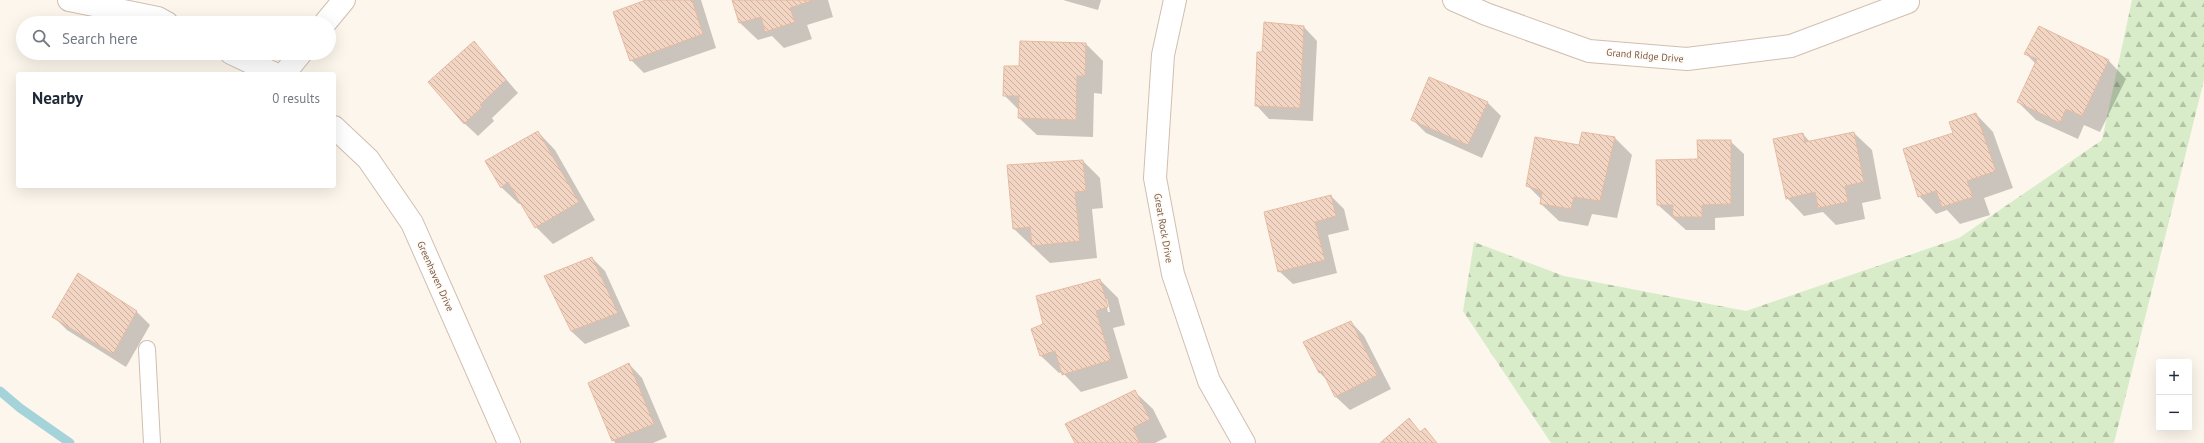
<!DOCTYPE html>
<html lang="en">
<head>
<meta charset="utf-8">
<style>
	:root { --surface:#fff; --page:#f2f2f3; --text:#1f2937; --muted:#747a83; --line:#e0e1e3 }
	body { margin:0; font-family:"PT Sans",sans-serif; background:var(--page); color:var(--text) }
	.controls { position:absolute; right:12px; bottom:12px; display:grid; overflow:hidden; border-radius:4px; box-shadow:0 4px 16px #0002 }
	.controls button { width:36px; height:36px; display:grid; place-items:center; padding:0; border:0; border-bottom:1px solid var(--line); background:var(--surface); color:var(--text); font:20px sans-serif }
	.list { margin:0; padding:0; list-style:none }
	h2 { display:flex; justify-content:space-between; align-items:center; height:52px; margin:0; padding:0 16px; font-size:17px }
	h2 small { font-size:13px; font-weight:400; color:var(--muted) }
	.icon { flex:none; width:22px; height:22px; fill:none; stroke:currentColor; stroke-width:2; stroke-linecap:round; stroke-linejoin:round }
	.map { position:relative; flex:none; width:2204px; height:443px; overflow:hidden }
	.search { position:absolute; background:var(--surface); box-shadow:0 4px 16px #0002; left:16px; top:16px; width:320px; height:44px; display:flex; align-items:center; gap:10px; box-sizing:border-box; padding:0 14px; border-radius:22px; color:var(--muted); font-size:15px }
	.panel { position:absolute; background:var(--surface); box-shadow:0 4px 16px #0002; left:16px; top:72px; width:320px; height:116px; border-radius:4px }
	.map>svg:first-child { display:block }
	.forest { fill:url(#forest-firs) }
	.shadow { fill:#0003; fill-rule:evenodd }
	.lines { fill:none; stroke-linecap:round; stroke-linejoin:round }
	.stream { stroke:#a5d3da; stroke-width:9 }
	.building { fill:url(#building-back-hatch); stroke:#e6bba3 }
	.service-casing { stroke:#d1beb0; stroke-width:18 }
	.minor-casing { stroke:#d1beb0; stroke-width:24 }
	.service { stroke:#fff; stroke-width:16 }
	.minor { stroke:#fff; stroke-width:22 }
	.labels { text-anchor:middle; stroke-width:3; stroke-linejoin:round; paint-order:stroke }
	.street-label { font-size:10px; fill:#7a5c4d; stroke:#fffaf3 }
</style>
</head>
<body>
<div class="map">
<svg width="2204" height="443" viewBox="0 0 2204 443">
	<defs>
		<pattern id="forest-firs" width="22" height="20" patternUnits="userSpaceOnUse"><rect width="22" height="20" fill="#d8ecc9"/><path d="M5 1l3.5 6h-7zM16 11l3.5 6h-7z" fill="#b4c2a5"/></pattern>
		<pattern id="building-back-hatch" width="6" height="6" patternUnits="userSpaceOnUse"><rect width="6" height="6" fill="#f3d5c3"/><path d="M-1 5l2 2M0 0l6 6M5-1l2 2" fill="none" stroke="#cab0a1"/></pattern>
	</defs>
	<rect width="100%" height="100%" fill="#fdf6ec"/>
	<polygon class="forest" points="2132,0 2204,0 2204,80 2114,443 1551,443 1463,311 1474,242 1564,276 1746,311 1959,238 2102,140"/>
	<g class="shadow">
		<polygon points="649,0 701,0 716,48 644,73 631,60"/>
		<polygon points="733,0 828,0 833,17 807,25 812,39 784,48 772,36 758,40 740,23"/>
		<polygon points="1063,0 1101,0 1098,10"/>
		<polygon points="1265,23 1304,27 1317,41 1313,121 1269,119 1256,105 1263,53"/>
		<polygon points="2039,27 2109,61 2126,79 2100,132 2084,125 2078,139 2036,120 2018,102 2036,64 2026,54"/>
		<polygon points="474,42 518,93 492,118 494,121 478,136 464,123"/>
		<polygon points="1086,44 1103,61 1102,94 1094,93 1093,137 1037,135 1019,118 1020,111 1004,95 1020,67"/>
		<polygon points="1430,79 1488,103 1501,116 1482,158 1426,133 1413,120"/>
		<polygon points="1976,114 1993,132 2013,188 1984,198 1990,215 1960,224 1947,210 1936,214 1919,196 1954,134"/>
		<polygon points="538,132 555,150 595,220 553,244 536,227 521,203 519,204 501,187"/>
		<polygon points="1854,133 1872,150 1881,199 1862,203 1865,219 1836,225 1823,212 1804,216 1787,198 1803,134 1810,142"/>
		<polygon points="1582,134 1615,138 1632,155 1617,218 1592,214 1588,226 1559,221 1541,204 1542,200 1528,186 1579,146"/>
		<polygon points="1730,141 1744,154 1744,216 1715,218 1715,230 1686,230 1658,205 1699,160"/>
		<polygon points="1083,161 1100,178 1103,208 1092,209 1097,258 1050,263 1014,229"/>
		<polygon points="1331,196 1344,209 1349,230 1328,235 1337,273 1293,284 1279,271"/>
		<polygon points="592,258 605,271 630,326 585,344 571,331"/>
		<path d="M1100,280l18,18 7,27 -12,3 15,50 -47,14 -19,-20 -3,1 -18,-17 -9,-27 12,-4zM1105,299h2l3,13h-2z"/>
		<polygon points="136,311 150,325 126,367 67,330 53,316"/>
		<polygon points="1351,322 1364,336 1391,389 1350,410 1336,397 1328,381 1319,372"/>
		<polygon points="629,364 642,378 667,437 653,443 615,443 589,383"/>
		<polygon points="1135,392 1153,409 1167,437 1155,443 1076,443"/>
	</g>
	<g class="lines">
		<polyline class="stream" points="0,391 20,408 70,443"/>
	</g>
	<g class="building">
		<polygon points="646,0 692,0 703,34 630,61 613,12"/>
		<polygon points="732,0 814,0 790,8 795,22 765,32 761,17 739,23"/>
		<polygon points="1264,22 1304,26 1300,108 1255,106 1257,52 1262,52"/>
		<polygon points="2039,26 2109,60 2082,116 2066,109 2060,123 2017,102 2037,59 2024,54"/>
		<polygon points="474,41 506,80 480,105 482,107 464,124 428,82"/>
		<polygon points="1020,41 1086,43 1085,76 1077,76 1076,120 1018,118 1019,96 1003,96 1004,66 1019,66"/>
		<polygon points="1429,77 1488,102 1468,145 1411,120"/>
		<polygon points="1976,113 1996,171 1967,181 1973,197 1942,207 1936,191 1918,197 1903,149 1953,133 1949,122"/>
		<polygon points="538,131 579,202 535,228 508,182 501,188 485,161"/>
		<polygon points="1582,132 1615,137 1600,201 1574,197 1571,209 1540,204 1542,191 1526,186 1535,137 1579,145"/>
		<polygon points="1854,132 1864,182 1845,186 1848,202 1818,208 1815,192 1786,199 1773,139 1803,133 1805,142"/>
		<polygon points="1697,140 1731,140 1731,204 1702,205 1702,217 1672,217 1673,205 1657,205 1656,160 1698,159"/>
		<polygon points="1083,160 1086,191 1075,192 1080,241 1032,246 1030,227 1013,229 1007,165"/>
		<polygon points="1331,195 1336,216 1315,222 1325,260 1278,272 1264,212"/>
		<polygon points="592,257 618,313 571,331 544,276"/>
		<polygon points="78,273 137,311 113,354 52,317"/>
		<polygon points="1100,279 1108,307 1096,311 1111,360 1062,375 1055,351 1040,356 1031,329 1043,324 1036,296"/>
		<polygon points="1351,321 1378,375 1335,397 1322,371 1319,373 1303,342"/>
		<polygon points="629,363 654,424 612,441 588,383"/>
		<polygon points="1135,390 1150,419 1133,428 1140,443 1075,443 1065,424"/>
		<polygon points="1409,418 1420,432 1425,428 1437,443 1380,443"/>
	</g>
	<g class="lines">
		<g class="service-casing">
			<polyline id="service" points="147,349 152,443"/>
		</g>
		<g class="minor-casing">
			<g id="minor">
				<polyline points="69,0 158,18 167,23"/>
				<polyline points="1175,0 1163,55 1155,178 1173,274 1209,381 1244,443"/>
				<polyline points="1454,0 1486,14 1589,51 1687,59 1791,46 1908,2"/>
				<polyline points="325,23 344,0"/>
				<polyline points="231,53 275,74"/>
				<polyline points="284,74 301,53"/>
				<polyline points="334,127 368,159 412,223 509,443"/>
			</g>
		</g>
		<use href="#service" class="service"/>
		<use href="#minor" class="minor"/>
	</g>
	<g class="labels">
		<g class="street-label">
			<text transform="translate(1645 55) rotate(5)" y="4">Grand Ridge Drive</text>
			<text transform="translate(1164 228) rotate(80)" y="4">Great Rock Drive</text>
			<text transform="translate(436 276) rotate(66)" y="4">Greenhaven Drive</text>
		</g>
	</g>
</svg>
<div class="controls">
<button>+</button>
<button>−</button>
</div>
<div class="search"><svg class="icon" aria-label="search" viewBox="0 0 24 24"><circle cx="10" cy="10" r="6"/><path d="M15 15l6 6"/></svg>Search here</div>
<section class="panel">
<h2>Nearby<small>0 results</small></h2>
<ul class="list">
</ul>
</section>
</div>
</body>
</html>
